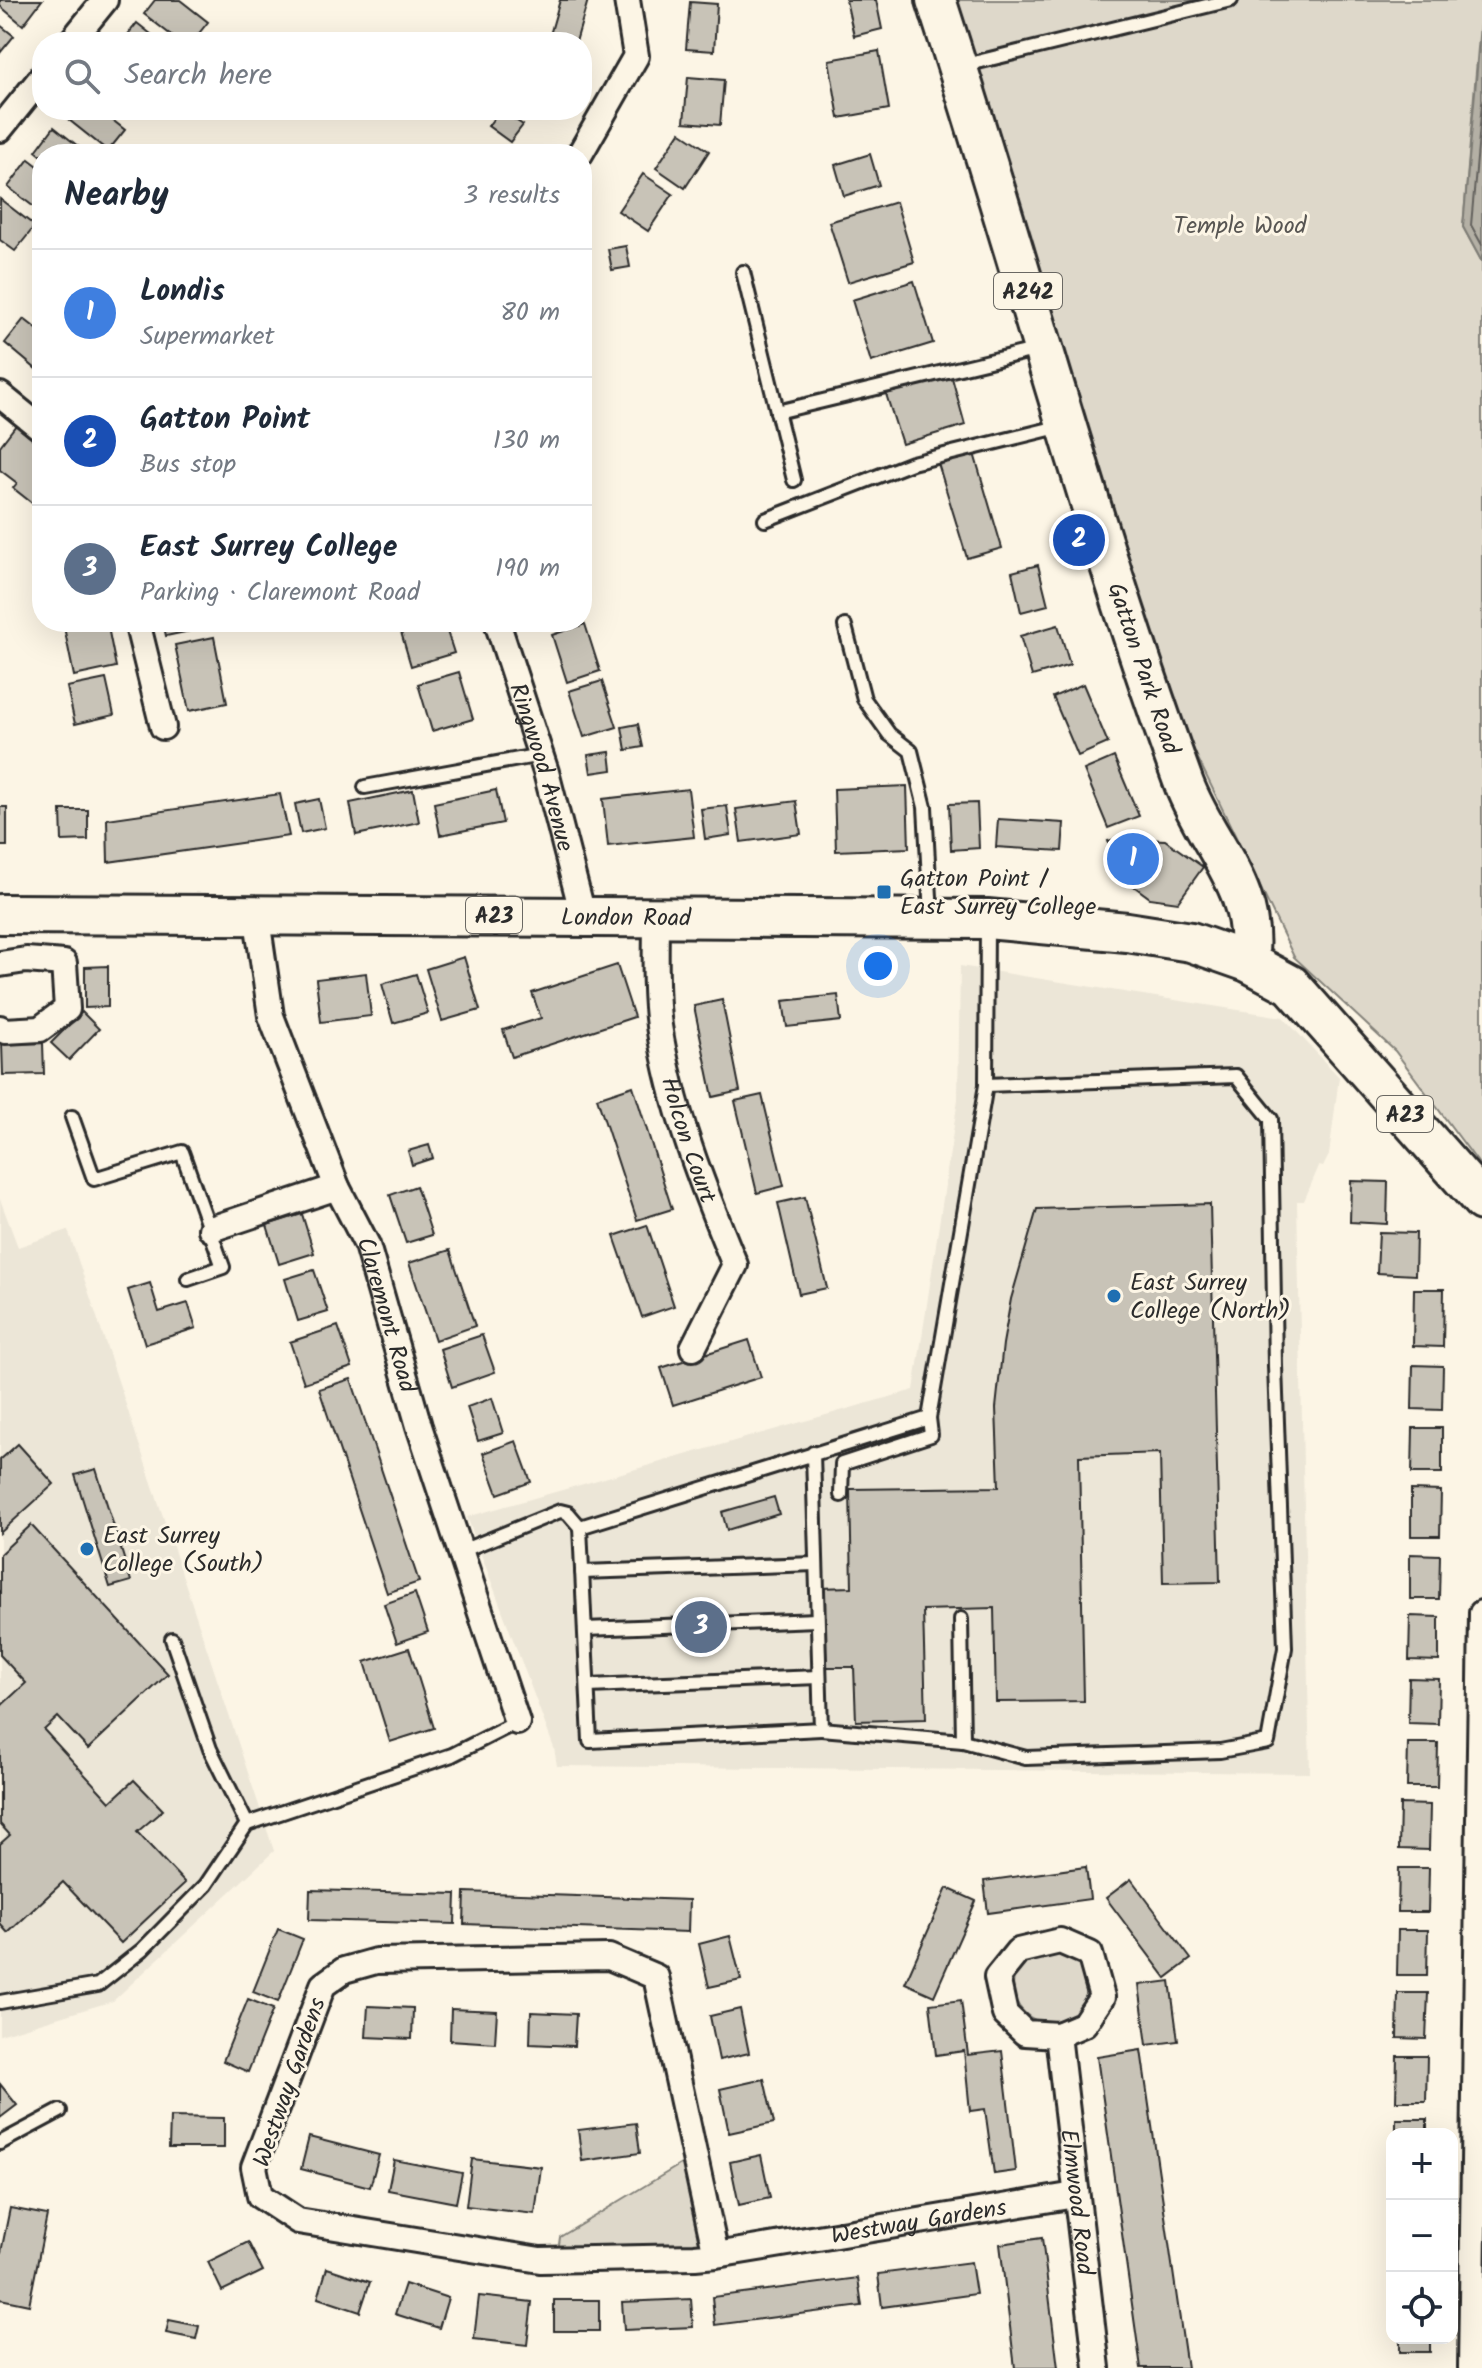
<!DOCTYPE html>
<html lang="en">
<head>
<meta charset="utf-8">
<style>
	:root { --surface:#fff; --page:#f2f2f3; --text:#1f2937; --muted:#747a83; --line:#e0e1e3; --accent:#2563eb }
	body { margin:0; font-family:Kalam,sans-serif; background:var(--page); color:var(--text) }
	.controls { position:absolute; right:24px; bottom:24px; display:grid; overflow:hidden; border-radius:16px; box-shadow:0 8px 32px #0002 }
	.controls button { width:72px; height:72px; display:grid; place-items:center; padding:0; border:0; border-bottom:2px solid var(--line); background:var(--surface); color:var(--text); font:40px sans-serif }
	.you { position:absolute; left:878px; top:966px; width:28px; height:28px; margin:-20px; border:6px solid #fff; border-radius:50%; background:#1a73e8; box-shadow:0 0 0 12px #1a73e833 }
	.badge { display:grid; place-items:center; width:52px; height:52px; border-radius:50%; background:var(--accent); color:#fff; font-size:26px; font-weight:700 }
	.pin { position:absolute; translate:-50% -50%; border:4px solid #fff; box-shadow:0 2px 8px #0006 }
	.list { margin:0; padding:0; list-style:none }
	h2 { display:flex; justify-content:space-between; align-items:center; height:104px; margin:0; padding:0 32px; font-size:34px }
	h2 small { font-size:26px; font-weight:400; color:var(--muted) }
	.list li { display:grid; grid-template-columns:52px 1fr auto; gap:24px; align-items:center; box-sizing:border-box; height:128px; padding:0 32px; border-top:2px solid var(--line) }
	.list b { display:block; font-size:30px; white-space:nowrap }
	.list p { margin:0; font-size:26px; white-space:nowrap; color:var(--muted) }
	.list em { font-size:26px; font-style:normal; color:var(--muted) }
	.icon { flex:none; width:44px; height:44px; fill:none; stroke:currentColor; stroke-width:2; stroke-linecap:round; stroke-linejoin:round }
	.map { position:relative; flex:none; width:1482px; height:2368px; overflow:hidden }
	.search { position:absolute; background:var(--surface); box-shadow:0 8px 32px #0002; left:32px; top:32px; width:560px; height:88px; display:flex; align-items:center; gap:20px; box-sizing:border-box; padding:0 28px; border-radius:32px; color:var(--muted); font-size:30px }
	.panel { position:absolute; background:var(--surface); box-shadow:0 8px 32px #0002; left:32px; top:144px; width:560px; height:488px; border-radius:32px }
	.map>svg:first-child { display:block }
	.built { fill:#ece6d7 }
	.green { fill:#ded8ca; stroke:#84827a; stroke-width:2 }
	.water { fill:#b4b0a5; stroke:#7d7b74; stroke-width:2 }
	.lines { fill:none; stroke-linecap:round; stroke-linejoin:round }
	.shore { stroke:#62605c; stroke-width:2 }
	.building { fill:#c8c3b7; stroke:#2b2b2b; stroke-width:2 }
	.service-casing { stroke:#2b2b2b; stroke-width:18 }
	.minor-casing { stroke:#2b2b2b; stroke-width:30 }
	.primary-casing { stroke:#2b2b2b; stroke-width:44 }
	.service { stroke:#fcf5e5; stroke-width:12 }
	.minor { stroke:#fcf5e5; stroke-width:24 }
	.primary { stroke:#fcf5e5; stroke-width:38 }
	.poi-dot { fill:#1f6fb2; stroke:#fcf5e5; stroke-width:3 }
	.labels { text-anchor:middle; stroke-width:6; stroke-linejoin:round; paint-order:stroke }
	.shield { fill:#fcf5e5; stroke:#6a6863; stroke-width:2 }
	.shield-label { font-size:22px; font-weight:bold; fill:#2b2b2b }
	.park-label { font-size:24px; fill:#585653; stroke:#fcf5e5 }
	.street-label { font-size:24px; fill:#2b2b2b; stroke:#fcf5e5 }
	.poi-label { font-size:24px; fill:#2b2b2b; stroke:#fcf5e5; text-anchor:start }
</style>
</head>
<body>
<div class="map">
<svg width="1482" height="2368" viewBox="0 0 1482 2368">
	<rect width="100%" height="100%" fill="#fcf5e5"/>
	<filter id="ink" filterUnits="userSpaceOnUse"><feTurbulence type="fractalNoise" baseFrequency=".0125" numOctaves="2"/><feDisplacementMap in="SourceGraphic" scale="16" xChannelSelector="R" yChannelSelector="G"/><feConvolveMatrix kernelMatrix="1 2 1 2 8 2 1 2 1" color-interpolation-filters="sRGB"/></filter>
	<g filter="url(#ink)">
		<g class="built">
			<polygon points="960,966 1283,1017 1339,1077 1329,1155 1323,1167 1319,1166 1304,1201 1297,1201 1310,1773 557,1766 554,1748 467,1517 914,1390 958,1099"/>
			<polygon points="0,1199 18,1247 68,1230 274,1851 113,2001 0,2035"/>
		</g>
		<g class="green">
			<polygon points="936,0 1482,0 1463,227 1482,262 1482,1168 1395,1051 1294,957 1113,583"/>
			<circle cx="1050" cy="1986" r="37"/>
			<polygon points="686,2161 701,2245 558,2252 560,2237"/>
		</g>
		<polygon class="water" points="1482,13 1482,262 1463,227"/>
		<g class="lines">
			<polyline class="shore" points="1482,103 1471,225 1482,245"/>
		</g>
		<g class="building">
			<polygon points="0,0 42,0 23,25 0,6"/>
			<polygon points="155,0 180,0 208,22 192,42 180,42 144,14"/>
			<polygon points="560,0 588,0 576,42 548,42"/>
			<polygon points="846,0 876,0 882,29 854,36"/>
			<polygon points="690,2 717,4 714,51 686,49"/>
			<polygon points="137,23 161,42 122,42"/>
			<polygon points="0,25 14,36 0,53"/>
			<polygon points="879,51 889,109 839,118 829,60"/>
			<polygon points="688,77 724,80 720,125 684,122"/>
			<polygon points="68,110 100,110 125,130 108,151 64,116"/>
			<polygon points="500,110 523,125 510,142 488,126"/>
			<polygon points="54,127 88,154 42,156 36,151"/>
			<polygon points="680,132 709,151 685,188 656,168"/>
			<polygon points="870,154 879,185 844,196 835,165"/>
			<polygon points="29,159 42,169 42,213 8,187"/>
			<polygon points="643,174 673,194 648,231 618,211"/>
			<polygon points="0,199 35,226 15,251 0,240"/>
			<polygon points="896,202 914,262 848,282 829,222"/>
			<polygon points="626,246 630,267 612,270 608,249"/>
			<polygon points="914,281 933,343 871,362 852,300"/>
			<polygon points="24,319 42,333 42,374 5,343"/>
			<polygon points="951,374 965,425 902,444 886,394"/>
			<polygon points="16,425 42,447 42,511 13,488 17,483 0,470 0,446"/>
			<polygon points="973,450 1002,548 967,558 937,460"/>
			<polygon points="42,514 42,567 36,515"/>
			<polygon points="1038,565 1048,605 1021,612 1012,572"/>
			<polygon points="63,622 107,622 116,667 74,676"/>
			<polygon points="163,622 208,622 209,627 166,636"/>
			<polygon points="398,622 444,622 454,653 411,666"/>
			<polygon points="585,624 600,671 567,682 552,635"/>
			<polygon points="1058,625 1070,665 1032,676 1020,636"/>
			<polygon points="214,637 227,703 189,711 175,645"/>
			<polygon points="459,672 473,719 432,731 418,684"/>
			<polygon points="106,679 114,715 75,724 67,687"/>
			<polygon points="602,681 617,727 584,737 569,691"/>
			<polygon points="1083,684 1108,743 1078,756 1053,697"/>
			<polygon points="638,724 643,747 626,750 622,727"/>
			<polygon points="610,752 612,770 591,773 588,755"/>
			<polygon points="1114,757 1139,816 1108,828 1084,770"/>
			<polygon points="907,786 909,848 836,851 834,789"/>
			<polygon points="688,789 694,837 608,846 603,799"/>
			<polygon points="413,790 419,822 356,835 350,803"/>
			<polygon points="496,790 503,823 440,835 434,803"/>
			<polygon points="280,794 289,836 108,862 107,819"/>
			<polygon points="319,799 325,828 301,833 295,804"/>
			<polygon points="796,801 801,834 741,842 736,809"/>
			<polygon points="977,803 979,848 951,850 949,804"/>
			<polygon points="727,806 731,835 705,839 701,809"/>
			<rect x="0" y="807" width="7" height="39"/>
			<polygon points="61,810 88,810 88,840 62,841"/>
			<polygon points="998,819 1064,823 1062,851 996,847"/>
			<polygon points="1120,838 1165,840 1203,867 1178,902 1150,898 1120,876 1108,841"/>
			<polygon points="464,957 480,1010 442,1021 426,969"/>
			<polygon points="617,965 634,1017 512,1057 503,1030 541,1018 532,993"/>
			<polygon points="108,966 108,1007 85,1008 85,967"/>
			<polygon points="366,973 371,1016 321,1022 316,979"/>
			<polygon points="416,974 428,1013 393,1023 382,984"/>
			<polygon points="838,995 841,1021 787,1027 783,1001"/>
			<polygon points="722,1000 740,1091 713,1097 694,1006"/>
			<polygon points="82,1012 99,1029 69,1060 51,1043"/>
			<polygon points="43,1043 44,1074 3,1075 2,1044"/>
			<polygon points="633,1086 672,1209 637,1220 597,1098"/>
			<polygon points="762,1095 784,1186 757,1193 735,1101"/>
			<polygon points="429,1145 433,1158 412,1165 408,1151"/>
			<polygon points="1351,1181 1388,1182 1387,1224 1350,1222"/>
			<polygon points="416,1186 432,1235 406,1243 390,1195"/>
			<polygon points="805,1197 827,1288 799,1294 778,1203"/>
			<polygon points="1210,1204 1220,1582 1163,1583 1160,1453 1079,1456 1084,1701 996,1702 994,1608 923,1610 926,1719 856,1721 854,1667 821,1667 819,1588 852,1587 850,1489 999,1487 996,1408 1003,1344 1011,1299 1037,1209"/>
			<polygon points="302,1214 314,1253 279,1264 267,1225"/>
			<polygon points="647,1225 674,1306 642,1317 614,1236"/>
			<polygon points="1379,1232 1416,1233 1415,1275 1377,1273"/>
			<polygon points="450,1250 475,1326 435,1340 409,1263"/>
			<polygon points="314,1270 328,1312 298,1321 285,1279"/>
			<polygon points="150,1283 159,1312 188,1303 196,1328 145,1344 128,1290"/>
			<polygon points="1414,1289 1444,1289 1443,1347 1413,1346"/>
			<polygon points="338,1326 352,1367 304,1383 290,1342"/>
			<polygon points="482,1335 495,1372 452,1387 440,1349"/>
			<polygon points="749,1340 761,1377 673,1405 661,1368"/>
			<polygon points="1413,1365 1443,1366 1442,1410 1412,1409"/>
			<polygon points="351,1379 419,1582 387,1593 319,1389"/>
			<polygon points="492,1398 503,1433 478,1441 467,1407"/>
			<polygon points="1413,1428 1442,1428 1442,1473 1412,1473"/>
			<polygon points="516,1441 531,1482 498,1494 483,1453"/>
			<polygon points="18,1444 54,1484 0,1533 0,1460"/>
			<polygon points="96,1469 131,1581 110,1587 75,1475"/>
			<polygon points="1411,1490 1441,1491 1440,1536 1411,1536"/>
			<polygon points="774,1497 779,1514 727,1530 722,1512"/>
			<polygon points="31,1525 168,1674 88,1749 58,1717 44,1730 110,1802 134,1780 163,1810 137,1832 185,1883 121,1943 63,1882 8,1933 0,1924 0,1844 10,1835 0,1824 0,1707 26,1683 0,1655 0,1554"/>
			<polygon points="1410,1554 1440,1555 1439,1599 1410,1599"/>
			<polygon points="415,1593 428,1632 397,1643 384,1604"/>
			<polygon points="1410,1616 1439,1617 1439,1661 1409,1660"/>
			<polygon points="409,1648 434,1728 390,1742 365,1662"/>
			<polygon points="1409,1678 1439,1679 1438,1724 1408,1723"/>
			<polygon points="1408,1743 1438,1743 1437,1787 1407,1787"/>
			<polygon points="1400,1804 1430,1805 1429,1850 1399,1849"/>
			<polygon points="1086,1867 1090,1899 988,1913 984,1881"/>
			<polygon points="1399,1868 1429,1868 1428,1912 1398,1912"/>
			<polygon points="1131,1879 1191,1959 1166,1978 1106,1898"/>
			<polygon points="947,1888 976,1901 934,1996 905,1983"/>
			<polygon points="310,1890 456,1894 455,1924 309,1920"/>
			<polygon points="465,1892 689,1900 688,1932 464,1924"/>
			<polygon points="278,1929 303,1939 278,2002 253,1992"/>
			<polygon points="1398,1930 1428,1930 1427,1975 1397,1975"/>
			<polygon points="730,1936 741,1980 709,1987 699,1944"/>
			<polygon points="1170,1981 1178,2041 1147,2045 1139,1985"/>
			<polygon points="1398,1993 1428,1993 1426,2039 1397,2038"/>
			<polygon points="248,1999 273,2009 248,2072 223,2061"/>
			<polygon points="961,2000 968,2055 1002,2051 1016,2171 994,2174 985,2109 970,2111 964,2051 936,2055 930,2004"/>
			<polygon points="368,2006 413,2008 412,2039 366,2037"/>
			<polygon points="451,2009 497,2011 495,2043 450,2040"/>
			<polygon points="740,2009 749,2053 719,2060 710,2016"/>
			<polygon points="531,2012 576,2014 574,2046 530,2044"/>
			<polygon points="1141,2050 1187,2368 1141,2368 1097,2057"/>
			<polygon points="1397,2056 1427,2056 1426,2101 1396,2101"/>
			<polygon points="764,2079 774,2123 729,2133 720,2089"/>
			<polygon points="0,2084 17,2105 0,2118"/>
			<polygon points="170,2117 224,2118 224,2148 169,2148"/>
			<rect x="1396" y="2119" width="31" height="15"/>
			<polygon points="636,2123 640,2153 582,2161 578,2130"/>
			<polygon points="309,2137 379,2155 370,2187 301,2169"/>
			<polygon points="761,2155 770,2198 739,2205 730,2162"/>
			<polygon points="472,2159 541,2167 535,2214 466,2206"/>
			<polygon points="394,2160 462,2173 456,2203 388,2190"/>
			<polygon points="10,2208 47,2215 29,2305 0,2299 0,2257"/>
			<polygon points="1042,2238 1058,2368 1015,2368 1000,2244"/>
			<polygon points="248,2242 263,2271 222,2291 208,2262"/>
			<polygon points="971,2262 976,2294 882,2307 878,2274"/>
			<polygon points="327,2268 370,2282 360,2312 318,2298"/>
			<polygon points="858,2278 862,2306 715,2325 712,2297"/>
			<polygon points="405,2284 448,2298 439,2328 395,2314"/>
			<polygon points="479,2296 532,2302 527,2345 474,2339"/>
			<polygon points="691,2299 693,2327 624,2330 622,2302"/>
			<rect x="554" y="2300" width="45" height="31"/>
			<polygon points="169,2320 199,2326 196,2339 166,2333"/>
			<rect x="1400" y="2338" width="30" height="14"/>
		</g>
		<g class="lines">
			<g class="service-casing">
				<g id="service">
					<polyline points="961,66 1231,0"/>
					<polyline points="743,272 794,480"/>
					<polyline points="777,412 1039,349"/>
					<polyline points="765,520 912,463 1062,426"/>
					<polyline points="845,626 864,699 889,734 911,751 925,807 931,915"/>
					<polyline points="365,787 541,755"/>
					<polyline points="72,1117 94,1179 182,1152 223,1267 188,1279"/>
					<polyline points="813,1453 821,1729 590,1741 580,1527 929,1418 986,1085 987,923"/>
					<polyline points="841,1495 842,1464 931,1435 929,1418"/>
					<polyline points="459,1552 560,1511 568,1513 580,1527"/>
					<polyline points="582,1572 815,1564"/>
					<polyline points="585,1629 817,1620"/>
					<polyline points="172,1639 210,1749 247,1824"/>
					<polyline points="588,1686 819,1677"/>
					<polyline points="821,1729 963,1741 961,1619"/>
					<polyline points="963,1741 1026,1758 1220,1751 1268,1742 1285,1648 1275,1366 1271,1119 1236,1076 986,1085"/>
					<polyline points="0,2002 98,1985 142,1950 206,1885 247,1824 452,1755 517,1722"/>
					<polyline points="0,2143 60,2111"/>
				</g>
			</g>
			<g class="minor-casing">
				<g id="minor">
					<polyline points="71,42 105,0"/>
					<polyline points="0,129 42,77"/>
					<polyline points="580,154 636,56 627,0"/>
					<polyline points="0,395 42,429"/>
					<polyline points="137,622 163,727"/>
					<path id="s1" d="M497,622l49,150 37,143"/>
					<path id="s2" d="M256,912l15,104 66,171 30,58 52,181 98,296"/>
					<path id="s3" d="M656,916c0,36 -2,74 3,110 13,84 44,161 76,239l-42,83"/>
					<polyline points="0,964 26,960 64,963 67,1009 40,1029 5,1031 0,1028"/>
					<polyline points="211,1229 337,1187"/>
					<polygon points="1060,1941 1090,1954 1102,1997 1084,2024 1058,2035 1025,2033 1005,2014 997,1977 1018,1951"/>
					<path id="s4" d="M1058,2035l39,333"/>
					<path id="s5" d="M716,2255l-60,-278 -47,-20 -233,4 -32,9 -21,15 -69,182 6,29 38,25 242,39 155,-3 21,-2 359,-60"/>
					<polyline points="1471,2368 1482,1613"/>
				</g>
			</g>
			<g class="primary-casing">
				<g id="primary">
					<path id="s6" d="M936,0c85,261 154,526 248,784 24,63 75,105 64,178"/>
					<path id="s7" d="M0,914l987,5 140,13 64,10 57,20 43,23 191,216"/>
				</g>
			</g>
			<use href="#service" class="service"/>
			<use href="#minor" class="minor"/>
			<use href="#primary" class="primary"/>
		</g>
	</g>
	<g class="poi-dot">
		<rect x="876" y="884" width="16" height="16" rx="4"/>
		<circle cx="1114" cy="1296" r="8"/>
		<circle cx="87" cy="1549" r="8"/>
	</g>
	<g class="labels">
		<g class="shield">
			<rect x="994" y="273" width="68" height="36" rx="6"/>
			<rect x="466" y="897" width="56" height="36" rx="6"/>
			<rect x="1377" y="1096" width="56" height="36" rx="6"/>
		</g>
		<g class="shield-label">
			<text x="1028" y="299">A242</text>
			<text x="494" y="923">A23</text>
			<text x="1405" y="1122">A23</text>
		</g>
		<g class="park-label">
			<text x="1240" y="233">Temple Wood</text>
		</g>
		<g class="street-label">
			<text dy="8" stroke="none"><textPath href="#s6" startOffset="700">Gatton Park Road</textPath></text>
			<text dy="8" stroke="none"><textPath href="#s1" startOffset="152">Ringwood Avenue</textPath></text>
			<text dy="8" stroke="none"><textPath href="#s7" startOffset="626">London Road</textPath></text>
			<text dy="8" stroke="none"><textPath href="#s3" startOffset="228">Holcon Court</textPath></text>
			<text dy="8" stroke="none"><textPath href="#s2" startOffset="426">Claremont Road</textPath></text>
			<text transform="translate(289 2082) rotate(-71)" y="8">Westway Gardens</text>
			<text dy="8" stroke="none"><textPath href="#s4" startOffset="168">Elmwood Road</textPath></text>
			<text dy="8" stroke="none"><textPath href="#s5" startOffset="1524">Westway Gardens</textPath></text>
		</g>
		<g class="poi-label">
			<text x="900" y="886">Gatton Point /<tspan x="900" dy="28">East Surrey College</tspan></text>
			<text x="1130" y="1290">East Surrey<tspan x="1130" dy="28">College (North)</tspan></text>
			<text x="103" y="1543">East Surrey<tspan x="103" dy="28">College (South)</tspan></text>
		</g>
	</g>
</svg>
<div class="controls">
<button>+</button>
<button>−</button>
<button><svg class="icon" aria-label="locate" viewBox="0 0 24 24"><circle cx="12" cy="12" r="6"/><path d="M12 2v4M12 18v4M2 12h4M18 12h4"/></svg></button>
</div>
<div class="you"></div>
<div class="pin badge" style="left:1133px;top:859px;background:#3f7fe0">1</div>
<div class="pin badge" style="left:1079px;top:540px;background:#1a4fb4">2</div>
<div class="pin badge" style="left:701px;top:1627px;background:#5c6f8a">3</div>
<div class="search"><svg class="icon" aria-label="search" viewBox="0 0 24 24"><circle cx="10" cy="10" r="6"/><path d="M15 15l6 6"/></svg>Search here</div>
<section class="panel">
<h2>Nearby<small>3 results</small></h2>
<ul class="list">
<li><span class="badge" style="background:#3f7fe0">1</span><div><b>Londis</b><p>Supermarket</p></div><em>80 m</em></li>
<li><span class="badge" style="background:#1a4fb4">2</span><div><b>Gatton Point</b><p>Bus stop</p></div><em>130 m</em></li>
<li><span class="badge" style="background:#5c6f8a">3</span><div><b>East Surrey College</b><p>Parking · Claremont Road</p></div><em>190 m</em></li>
</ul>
</section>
</div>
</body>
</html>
